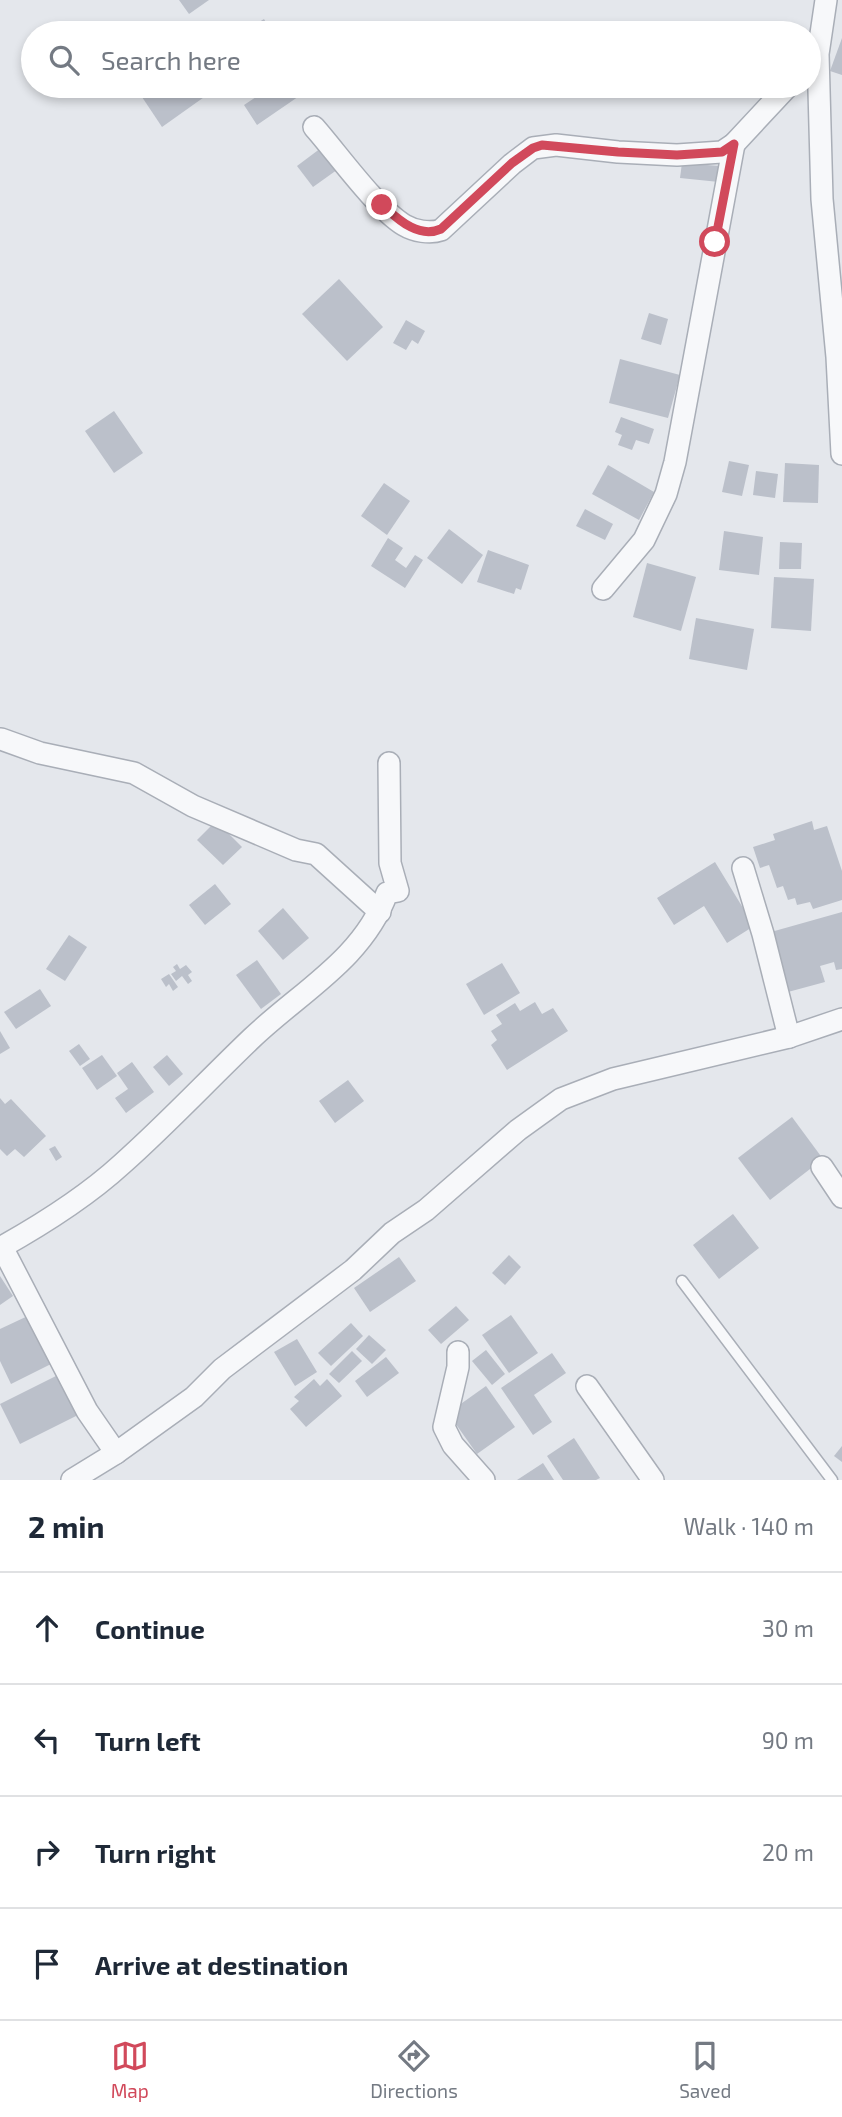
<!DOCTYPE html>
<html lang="en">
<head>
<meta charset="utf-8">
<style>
	:root { --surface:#fff; --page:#f2f2f3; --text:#1f2937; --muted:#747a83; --line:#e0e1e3; --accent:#d1495b }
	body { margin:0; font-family:"Exo 2",sans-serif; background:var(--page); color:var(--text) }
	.stop { position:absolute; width:21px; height:21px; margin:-16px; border:5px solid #d1495b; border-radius:50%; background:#fff }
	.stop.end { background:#d1495b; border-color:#fff; box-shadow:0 2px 7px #0008 }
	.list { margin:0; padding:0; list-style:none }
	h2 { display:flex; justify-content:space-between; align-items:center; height:91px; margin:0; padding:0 28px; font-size:30px }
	h2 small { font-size:23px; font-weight:400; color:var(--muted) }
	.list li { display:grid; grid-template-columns:46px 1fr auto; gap:21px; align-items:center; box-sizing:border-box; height:112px; padding:0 28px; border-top:2px solid var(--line) }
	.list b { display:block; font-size:26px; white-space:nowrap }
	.list em { font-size:23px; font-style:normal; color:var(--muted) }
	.icon { flex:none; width:38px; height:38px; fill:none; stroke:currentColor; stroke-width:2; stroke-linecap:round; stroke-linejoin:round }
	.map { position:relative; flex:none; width:842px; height:1480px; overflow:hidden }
	.search { position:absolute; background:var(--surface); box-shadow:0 4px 10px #0003; left:21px; right:21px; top:21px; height:77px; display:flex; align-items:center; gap:18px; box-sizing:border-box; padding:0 24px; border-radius:38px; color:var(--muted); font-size:26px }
	.sheet { height:539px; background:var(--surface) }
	nav { display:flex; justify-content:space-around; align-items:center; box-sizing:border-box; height:98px; border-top:2px solid var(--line); background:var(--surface); font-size:19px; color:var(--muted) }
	nav a { display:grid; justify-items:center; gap:4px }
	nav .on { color:var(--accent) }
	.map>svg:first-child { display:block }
	.building { fill:#bbc0ca }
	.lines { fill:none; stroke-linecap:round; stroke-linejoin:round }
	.service-casing { stroke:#a9aeb7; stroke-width:13 }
	.minor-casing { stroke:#a9aeb7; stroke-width:24 }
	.service { stroke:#f7f8fa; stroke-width:10 }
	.minor { stroke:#f7f8fa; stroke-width:21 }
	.route { stroke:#d1495b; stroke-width:9 }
</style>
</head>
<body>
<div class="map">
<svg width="842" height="1480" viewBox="0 0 842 1480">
	<rect width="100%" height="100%" fill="#e4e7ec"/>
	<g class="building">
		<polygon points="179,0 209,0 189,14"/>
		<polygon points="264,19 272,33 242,33"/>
		<polygon points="842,38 842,75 830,71"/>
		<polygon points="139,86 200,86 207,95 162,127 136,88"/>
		<polygon points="257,86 305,86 308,90 257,125 244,105 262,93"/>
		<polygon points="346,86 358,86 360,89 353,95"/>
		<polygon points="325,145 341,167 313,187 297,166"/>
		<polygon points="682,163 720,166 719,182 680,178"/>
		<polygon points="339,279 383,327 347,361 302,314"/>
		<polygon points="649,313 668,319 661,345 641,339"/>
		<polygon points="406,320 425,331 418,344 412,340 406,350 393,343"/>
		<polygon points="620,359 680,375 668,418 609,403"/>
		<polygon points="114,411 143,453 114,473 85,431"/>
		<polygon points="621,417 654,429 649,444 636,440 632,450 618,445 622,435 615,432"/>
		<polygon points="729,461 749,465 742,496 722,492"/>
		<polygon points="785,463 819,465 818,503 783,502"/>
		<polygon points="608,465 654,492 639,520 592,494"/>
		<polygon points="756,471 778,474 775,498 753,495"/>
		<polygon points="384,483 410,501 387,535 361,516"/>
		<polygon points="585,509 613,524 605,540 576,526"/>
		<polygon points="449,529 483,555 462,584 427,558"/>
		<polygon points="724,531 763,537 759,575 719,570"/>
		<polygon points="388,538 403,548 395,560 406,568 415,555 423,560 405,588 371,566"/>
		<polygon points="780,542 802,543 801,569 779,569"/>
		<polygon points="488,550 529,565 521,590 516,588 514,594 477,582"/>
		<polygon points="647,563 696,577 681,631 633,617"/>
		<polygon points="774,577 814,579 811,631 771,628"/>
		<polygon points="696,618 754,629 747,670 689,659"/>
		<polygon points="216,821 242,847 223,865 197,840"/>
		<polygon points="812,821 814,830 827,826 842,871 842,900 813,909 810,902 797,905 795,898 788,900 783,886 777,888 769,865 760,868 753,847 775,840 773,834"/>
		<polygon points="715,862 754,926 727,943 704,906 674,925 657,898"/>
		<polygon points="215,884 231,904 205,925 189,905"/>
		<polygon points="283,908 309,938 283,960 258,931"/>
		<polygon points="842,912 842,969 836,970 834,962 820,966 825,982 788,992 771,932"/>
		<polygon points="69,935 87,947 65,981 46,969"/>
		<polygon points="257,960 281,994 261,1009 236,975"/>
		<polygon points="502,963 520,993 484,1015 466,984"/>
		<polygon points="177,964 180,969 186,965 192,972 188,975 192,981 188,984 182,976 176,981 171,974 176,971 173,967"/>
		<polygon points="169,974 178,987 173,991 169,984 166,987 161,979"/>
		<polygon points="40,989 51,1006 16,1029 4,1012"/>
		<polygon points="535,1002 542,1014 553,1008 568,1031 507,1070 491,1045 497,1040 491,1031 502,1024 496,1015 515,1003 520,1011"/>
		<polygon points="0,1031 10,1048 0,1054"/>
		<polygon points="79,1044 90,1059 80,1066 69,1051"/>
		<polygon points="102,1055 117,1076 97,1090 82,1068"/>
		<polygon points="167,1055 183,1074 169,1086 153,1067"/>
		<polygon points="132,1062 154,1092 126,1113 115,1098 128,1089 117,1073"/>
		<polygon points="348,1080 364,1101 335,1123 319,1101"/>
		<polygon points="0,1098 5,1104 11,1099 46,1136 24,1157 15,1149 7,1156 0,1149"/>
		<polygon points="792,1117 823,1159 770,1200 738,1158"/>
		<polygon points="55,1146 62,1157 56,1161 49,1149"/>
		<polygon points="733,1214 759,1248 719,1279 693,1245"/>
		<polygon points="509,1255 521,1267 505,1285 492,1273"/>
		<polygon points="399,1257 416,1281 370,1312 354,1288"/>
		<polygon points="0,1276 13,1296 0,1305"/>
		<polygon points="456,1306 469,1320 441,1344 428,1330"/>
		<polygon points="32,1314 55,1362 11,1384 0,1361 0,1329"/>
		<polygon points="511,1315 538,1353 509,1373 482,1335"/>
		<polygon points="351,1323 363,1336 331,1366 318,1353"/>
		<polygon points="369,1335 386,1350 372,1364 356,1349"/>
		<polygon points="297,1339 317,1372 295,1386 274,1352"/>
		<polygon points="486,1350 505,1374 492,1385 472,1361"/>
		<polygon points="352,1351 362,1361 339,1383 329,1374"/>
		<polygon points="552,1353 566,1373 534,1395 552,1422 533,1435 501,1388"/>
		<polygon points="386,1357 399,1373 367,1397 355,1381"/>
		<polygon points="58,1375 78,1415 20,1444 0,1404"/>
		<polygon points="314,1379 320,1386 327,1379 342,1396 306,1427 290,1409 299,1401 294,1397"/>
		<polygon points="486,1386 515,1427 477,1454 448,1413"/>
		<polygon points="574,1438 600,1478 596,1480 563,1480 547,1456"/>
		<polygon points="842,1446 842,1462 834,1456"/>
		<polygon points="543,1463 554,1480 517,1480"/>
	</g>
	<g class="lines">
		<g class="service-casing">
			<polyline id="service" points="682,1281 832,1480"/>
		</g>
		<g class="minor-casing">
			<g id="minor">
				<polyline points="826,0 818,54 822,199 837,357 842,454"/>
				<path d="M314,127c23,26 62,81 90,98 10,6 26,9 37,5l71,-66 21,-16 23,-3 62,7 59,3 45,-3 12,-8 54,-58"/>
				<polyline points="603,589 644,540 666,494 675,462 734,144"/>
				<polyline points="1,739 40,753 134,773 193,806 296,850 316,854 380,912"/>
				<polyline points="743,868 763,934 789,1037"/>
				<polyline points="822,1167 842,1197"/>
				<polyline points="2,1247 87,1411 116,1453"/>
				<path d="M0,1248c43,-24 86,-51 122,-84 45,-40 86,-84 130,-126 48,-46 111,-79 135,-145l11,-2 -8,-28 -1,-100"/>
				<polyline points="458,1352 458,1367 444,1427 453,1445 484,1480"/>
				<polyline points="587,1386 653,1480"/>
				<polyline points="72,1480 116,1453 194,1397 222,1369 353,1270 392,1233 426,1210 518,1130 561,1099 613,1079 789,1037 842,1019"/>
			</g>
		</g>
		<use href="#service" class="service"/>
		<use href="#minor" class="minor"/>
	</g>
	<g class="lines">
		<path class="route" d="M382,205c16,14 36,34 59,24l71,-66 21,-15 9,-3 76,7 59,3 45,-3 12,-8 -19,98"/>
	</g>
</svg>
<div class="stop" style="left:715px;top:242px"></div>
<div class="stop end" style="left:382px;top:205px"></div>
<div class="search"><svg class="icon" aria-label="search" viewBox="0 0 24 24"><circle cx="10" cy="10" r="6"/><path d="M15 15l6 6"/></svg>Search here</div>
</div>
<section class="sheet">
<h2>2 min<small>Walk · 140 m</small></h2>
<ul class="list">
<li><svg class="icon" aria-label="ahead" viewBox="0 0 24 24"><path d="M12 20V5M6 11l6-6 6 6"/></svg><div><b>Continue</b></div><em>30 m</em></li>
<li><svg class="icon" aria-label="left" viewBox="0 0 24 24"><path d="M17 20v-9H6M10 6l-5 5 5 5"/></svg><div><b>Turn left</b></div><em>90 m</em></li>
<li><svg class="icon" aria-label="right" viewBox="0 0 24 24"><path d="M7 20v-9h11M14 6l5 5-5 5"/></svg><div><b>Turn right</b></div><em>20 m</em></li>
<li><svg class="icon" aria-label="arrive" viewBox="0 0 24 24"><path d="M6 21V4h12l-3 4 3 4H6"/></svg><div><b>Arrive at destination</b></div></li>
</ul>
</section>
<nav>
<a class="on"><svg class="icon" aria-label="map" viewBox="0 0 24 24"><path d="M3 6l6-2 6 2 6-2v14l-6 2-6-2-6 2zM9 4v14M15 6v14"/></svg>Map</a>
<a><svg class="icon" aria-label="directions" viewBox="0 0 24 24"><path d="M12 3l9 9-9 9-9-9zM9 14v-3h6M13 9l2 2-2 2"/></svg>Directions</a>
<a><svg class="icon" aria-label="saved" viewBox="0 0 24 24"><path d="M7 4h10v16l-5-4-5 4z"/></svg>Saved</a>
</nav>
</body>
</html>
